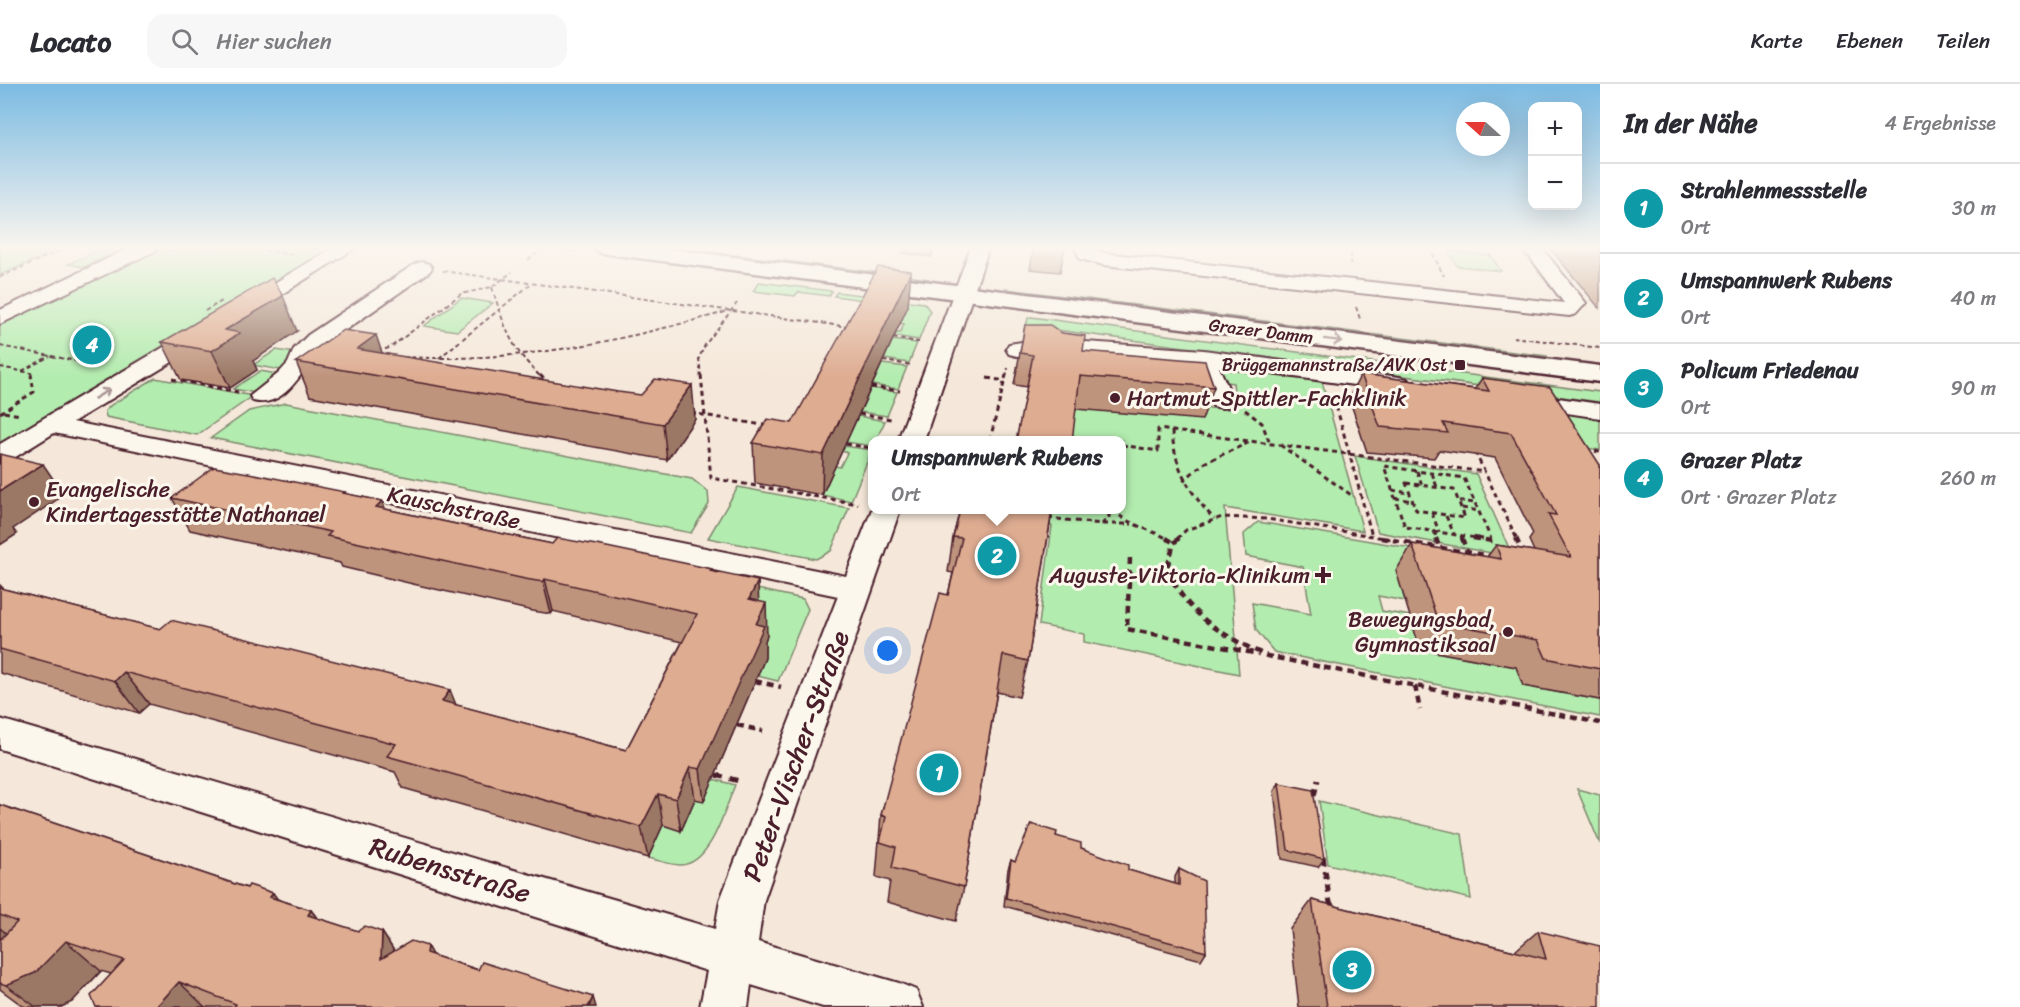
<!DOCTYPE html>
<html lang="de">
<head>
<meta charset="utf-8">
<style>
	:root { --surface:#fff; --page:#f7f7f7; --text:#2b2b33; --muted:#7c7c81; --line:#e1e1e2; --accent:#4a1f2b }
	body { margin:0; font-family:Sriracha,sans-serif; background:var(--page); color:var(--text) }
	.controls { position:absolute; right:18px; top:18px; display:grid; overflow:hidden; border-radius:12px; box-shadow:0 6px 24px #0002 }
	.controls button { width:54px; height:54px; display:grid; place-items:center; padding:0; border:0; border-bottom:2px solid var(--line); background:var(--surface); color:var(--text); font:30px sans-serif }
	.compass { position:absolute; left:1456px; top:18px; width:54px; height:54px; border-radius:50%; background:var(--surface); box-shadow:0 6px 24px #0002; rotate:291deg }
	.you { position:absolute; left:888px; top:567px; width:21px; height:21px; margin:-15px; border:4px solid #fff; border-radius:50%; background:#1a73e8; box-shadow:0 0 0 9px #1a73e833 }
	.badge { display:grid; place-items:center; width:39px; height:39px; border-radius:50%; background:var(--accent); color:#fff; font-size:20px; font-weight:700 }
	.pin { position:absolute; translate:-50% -50%; border:3px solid #fff; box-shadow:0 2px 6px #0006 }
	.popup { position:absolute; left:868px; top:352px; width:258px; height:78px; box-sizing:border-box; display:grid; place-content:center; border-radius:12px; background:var(--surface); filter:drop-shadow(0 2px 4px #0005); font-size:20px; white-space:nowrap; color:var(--muted) }
	.popup b { font-size:22px; color:var(--text) }
	.popup::after { content:''; position:absolute; left:50%; top:100%; margin-left:-12px; border:12px solid transparent; border-top-color:var(--surface) }
	.list { margin:0; padding:0; list-style:none }
	h2 { display:flex; justify-content:space-between; align-items:center; height:78px; margin:0; padding:0 24px; font-size:26px }
	h2 small { font-size:20px; font-weight:400; color:var(--muted) }
	.list li { display:grid; grid-template-columns:39px 1fr auto; gap:18px; align-items:center; box-sizing:border-box; height:90px; padding:0 24px; border-top:2px solid var(--line) }
	.list b { display:block; font-size:22px; white-space:nowrap }
	.list p { margin:0; font-size:20px; white-space:nowrap; color:var(--muted) }
	.list em { font-size:20px; font-style:normal; color:var(--muted) }
	.icon { flex:none; width:33px; height:33px; fill:none; stroke:currentColor; stroke-width:2; stroke-linecap:round; stroke-linejoin:round }
	.map { position:relative; flex:none; width:1600px; height:923px; overflow:hidden }
	header { display:flex; align-items:center; gap:36px; box-sizing:border-box; height:84px; padding:0 30px; background:var(--surface); border-bottom:2px solid var(--line) }
	header strong { font-size:28px }
	nav { display:flex; gap:33px; margin-inline-start:auto; font-size:21px }
	.search { width:420px; height:54px; background:var(--page); display:flex; align-items:center; gap:15px; box-sizing:border-box; padding:0 21px; border-radius:18px; color:var(--muted); font-size:22px }
	main { display:flex }
	aside { flex:1; background:var(--surface) }
	.map>svg:first-child { display:block }
	.green { fill:#b3ecaf; stroke:#7e866d; stroke-width:1.5 }
	.lines { fill:none; stroke-linecap:round; stroke-linejoin:round }
	.minor-casing { stroke:#4a1f2b; stroke-width:4 }
	.major-casing { stroke:#4a1f2b; stroke-width:5 }
	.path-far3 { stroke:#4a1f2b; stroke-width:2; stroke-dasharray:4.5 3; stroke-linecap:butt }
	.path-far2 { stroke:#4a1f2b; stroke-width:3; stroke-dasharray:5 4; stroke-linecap:butt }
	.path-far1 { stroke:#4a1f2b; stroke-width:4.5; stroke-dasharray:7 5; stroke-linecap:butt }
	.path { stroke:#4a1f2b; stroke-width:5; stroke-dasharray:8 6; stroke-linecap:butt }
	.minor { fill:#fbf7ec; fill-rule:evenodd }
	.major { fill:#fbf7ec; fill-rule:evenodd }
	.wall { fill:#bf947d; stroke:#4a1f2b; stroke-width:1.5 }
	.shaded-wall { fill:#9b7866; stroke:#4a1f2b; stroke-width:1.5 }
	.building { fill:#deac91; stroke:#4a1f2b; stroke-width:1.5 }
	.oneway { stroke:#ab9695 }
	.poi-dot { fill:#4a1f2b; stroke:#fbf7ec; stroke-width:2 }
	.labels { text-anchor:middle; stroke-width:6; stroke-linejoin:round; paint-order:stroke }
	.far-street-label { font-size:18px; fill:#4a1f2b; stroke:#fbf7ec }
	.far-poi-label { font-size:18px; fill:#4a1f2b; stroke:#fbf7ec; text-anchor:end }
	.poi-label { font-size:22px; fill:#4a1f2b; stroke:#fbf7ec; text-anchor:start }
	.street-label { font-size:22px; fill:#4a1f2b; stroke:#fbf7ec }
	.near-street-label { font-size:27px; fill:#4a1f2b; stroke:#fbf7ec }
</style>
</head>
<body>
<header>
<strong>Locato</strong>
<div class="search"><svg class="icon" aria-label="search" viewBox="0 0 24 24"><circle cx="10" cy="10" r="6"/><path d="M15 15l6 6"/></svg>Hier suchen</div>
<nav><a>Karte</a><a>Ebenen</a><a>Teilen</a></nav>
</header>
<main>
<div class="map">
<svg width="1600" height="923" viewBox="0 0 1600 923">
	<rect width="100%" height="100%" fill="#f5e8da"/>
	<filter id="ink" filterUnits="userSpaceOnUse"><feTurbulence type="fractalNoise" baseFrequency=".0167" numOctaves="2"/><feDisplacementMap in="SourceGraphic" scale="12" xChannelSelector="R" yChannelSelector="G"/><feConvolveMatrix kernelMatrix="1 2 1 2 8 2 1 2 1" color-interpolation-filters="sRGB"/></filter>
	<g filter="url(#ink)">
		<g class="green">
			<polygon points="0,163 64,163 0,191"/>
			<polygon points="159,163 336,163 0,361 0,240"/>
			<polygon points="672,163 929,195 928,199 669,166"/>
			<polygon points="102,165 118,167 84,183 68,180"/>
			<polygon points="1448,167 1491,172 1501,187 1457,182"/>
			<polygon points="759,198 832,207 829,212 798,208 795,212 753,207"/>
			<polygon points="1006,205 1547,272 1550,277 1006,209"/>
			<polygon points="837,208 924,219 930,227 919,256 894,252 896,249 900,249 904,240 900,239 907,222 834,212"/>
			<polygon points="461,214 493,219 457,247 424,242"/>
			<polygon points="1031,233 1600,308 1600,318 1026,242 1028,234"/>
			<polygon points="892,256 917,259 909,279 884,275"/>
			<polygon points="276,266 296,269 286,287 253,281"/>
			<polygon points="882,280 907,283 898,305 872,301"/>
			<polygon points="1213,282 1321,294 1363,447 1225,424 1239,590 1084,558 1084,550 1039,541 1052,442 1030,437 1032,426 1122,426 1122,356 1068,356 1073,320 1206,319 1209,324 1231,325 1236,323 1233,299 1219,297"/>
			<polygon points="260,287 283,291 256,309 233,305"/>
			<polygon points="155,294 253,312 197,351 106,333 105,327 111,321"/>
			<polygon points="871,304 897,308 887,332 860,328"/>
			<polygon points="286,319 692,395 708,408 709,420 691,449 211,354 249,327"/>
			<polygon points="1533,326 1600,330 1600,366 1564,361"/>
			<polygon points="858,332 885,337 876,356 872,356 872,362 846,358"/>
			<polygon points="844,362 872,366 851,417 822,411 835,382 840,383 847,369 842,367"/>
			<polygon points="1355,372 1476,390 1513,473 1378,448"/>
			<polygon points="738,403 849,424 831,467 816,475 708,454"/>
			<polygon points="1258,438 1600,496 1397,487 1405,517 1378,512 1382,527 1410,532 1420,565 1516,583 1524,602 1600,616 1600,633 1274,568 1256,546 1252,519 1311,530 1303,483 1246,472 1244,450"/>
			<polygon points="748,503 803,515 808,525 778,597 757,592 758,573 767,551"/>
			<path d="M713,695l22,6c-10,23 -24,80 -55,80 -10,0 -22,-5 -32,-7l15,-33 18,5 14,-31 9,2z"/>
			<polygon points="1577,705 1600,711 1600,760"/>
			<polygon points="1319,717 1462,750 1471,815 1328,780"/>
		</g>
		<g class="lines">
			<g class="minor-casing">
				<g id="minor">
					<polygon points="132,163 157,163 155,167 0,240 0,226"/>
					<polygon points="334,163 357,163 250,230 236,230 233,226 236,222"/>
					<polygon points="971,163 989,163 924,356 898,356"/>
					<polygon points="1075,163 1093,163 1095,167 1104,169 1564,219 1530,173 1517,163 1541,163 1586,219 1576,230 1569,232 1104,181 1080,175"/>
					<path d="M422,178l7,2 3,4 -3,4 -105,73c-19,18 -36,65 -71,56l-3,-5 29,-23 9,-10 6,-14 14,-14 107,-71z"/>
					<polygon points="204,242 212,244 215,249 212,254 73,338 846,492 872,425 900,426 764,816 758,858 899,899 916,906 923,923 823,923 751,901 748,923 700,923 707,887 0,665 0,635 715,845 720,816 838,512 54,349 9,377 0,379 0,360 196,244"/>
					<polygon points="1041,255 1204,266 1399,293 1407,295 1411,300 1407,305 1399,307 1219,283 1234,317 1231,322 1222,324 1213,322 1210,317 1195,279 1041,269 1017,272 1009,270 1006,265 1009,260"/>
					<polygon points="1523,309 1600,320 1600,334 1514,321 1511,316 1514,311"/>
				</g>
			</g>
			<g class="major-casing">
				<polygon id="major" points="591,163 653,163 1600,282 1600,298 601,169"/>
			</g>
			<g class="path-far3">
				<polyline points="243,163 293,171"/>
				<polyline points="543,163 579,168"/>
				<polyline points="1429,163 1444,192"/>
				<polyline points="1485,163 1491,172"/>
				<polyline points="171,167 179,163"/>
				<polyline points="528,176 544,164"/>
				<polyline points="1350,181 1352,163"/>
				<polyline points="443,187 849,243"/>
				<polyline points="0,193 68,163"/>
				<path d="M492,203c13,41 17,59 49,90"/>
				<polyline points="1356,223 1360,235"/>
				<polyline points="205,227 222,217"/>
				<polyline points="1513,253 1600,264"/>
				<polyline points="893,254 919,258"/>
				<polyline points="0,262 102,282"/>
				<polyline points="378,268 391,263 461,210 492,203 512,188"/>
				<path d="M403,273c120,6 212,-15 326,-46"/>
				<polyline points="439,274 531,200"/>
				<polyline points="883,277 912,281"/>
				<polyline points="0,283 31,289 32,293"/>
				<polyline points="22,287 50,272"/>
				<polyline points="701,293 699,274 705,261 737,219"/>
				<polyline points="1006,293 1008,284"/>
			</g>
			<g class="path-far2">
				<polyline points="540,291 547,298"/>
				<polyline points="701,291 711,394 858,420"/>
				<polyline points="987,294 1005,297"/>
				<polyline points="172,295 238,308"/>
				<polyline points="871,303 900,307"/>
				<polyline points="1334,314 1372,452"/>
				<polyline points="1245,326 1262,339 1270,360"/>
				<polyline points="4,328 20,331"/>
				<polyline points="0,329 34,308 31,291"/>
				<polyline points="691,329 769,342"/>
				<polyline points="859,330 891,335"/>
				<path d="M1172,347c2,36 18,62 42,88"/>
				<polyline points="990,356 1006,291"/>
				<polyline points="846,360 872,364"/>
				<polyline points="1122,361 1158,367 1158,345 1485,388"/>
				<polyline points="1280,361 1354,413"/>
				<polyline points="1586,366 1600,368"/>
				<polyline points="1475,368 1517,455"/>
				<polyline points="1417,387 1422,401"/>
				<polyline points="1432,389 1437,403"/>
				<polyline points="1183,397 1204,379 1250,358"/>
				<polygon points="1406,399 1454,406 1465,434 1416,426"/>
				<polyline points="1392,406 1409,409"/>
				<polyline points="1395,414 1412,417"/>
				<polyline points="1459,417 1475,419"/>
				<polyline points="1462,424 1479,427"/>
				<path d="M1113,426c15,15 37,19 55,29"/>
				<polyline points="1432,429 1439,448"/>
				<polyline points="1446,432 1454,450"/>
				<polyline points="1048,434 1102,440 1109,433 1109,426"/>
				<polyline points="1103,440 1132,440"/>
				<polyline points="1434,447 1437,455"/>
				<polyline points="1461,452 1462,455"/>
				<polyline points="1177,455 1186,446 1222,433 1267,435 1391,455"/>
				<polyline points="1483,455 1405,443 1384,382 1464,394 1491,455"/>
			</g>
			<g class="path-far1">
				<polyline points="1166,454 1174,459"/>
				<path d="M1179,454l-5,5 -7,25c19,47 56,68 100,88l333,67"/>
				<polyline points="1381,454 1490,472"/>
				<polyline points="1436,454 1439,463"/>
				<polyline points="1462,454 1467,468"/>
				<polyline points="1473,454 1492,457 1491,454"/>
				<polyline points="1516,454 1523,469"/>
				<polyline points="1130,474 1127,545 1259,570"/>
				<polyline points="755,597 781,603"/>
				<polyline points="1415,602 1420,626"/>
				<polyline points="737,641 763,647"/>
			</g>
			<g class="path">
				<polyline points="716,691 743,698"/>
				<polyline points="1314,712 1318,696"/>
				<polyline points="1323,773 1330,819 1334,823"/>
			</g>
			<use href="#minor" class="minor"/>
			<use href="#major" class="major"/>
		</g>
		<g class="wall">
			<polygon points="903,163 935,163 931,173 903,169"/>
			<polygon points="1034,163 1065,163 1060,188 1030,185"/>
			<polygon points="1549,163 1600,163 1600,225"/>
			<polygon points="908,222 822,411 755,399 753,359 792,339"/>
			<polygon points="1025,241 1083,267 1214,303 1202,336 1076,325 1027,303 1014,301"/>
			<polygon points="297,247 253,277 257,286 230,304 181,296 162,258"/>
			<polygon points="382,269 695,335 667,376 310,312 296,278"/>
			<polygon points="1361,290 1475,305 1482,294 1600,381 1600,616 1523,602 1516,583 1420,565 1396,487 1412,460 1487,473 1496,461 1534,467 1529,456 1533,450 1495,374 1439,366 1434,374 1367,368 1349,314"/>
			<polygon points="345,408 346,410 382,417 385,425 552,460 712,485 712,487 758,497 758,517 767,551 765,557 765,574 704,717 695,715 681,747 663,741 648,774 403,704 395,688 149,620 139,629 0,589 0,501 4,505 456,621 626,666 682,558 553,527 551,530 533,527 413,500 342,483 340,479 190,446 172,414"/>
			<polygon points="960,426 1060,426 1059,429 1052,428 1028,577 1019,613 997,608 964,803 956,837 887,818 890,797 876,793 881,731 948,511 953,489 948,488 953,453"/>
			<polygon points="1279,699 1324,775 1318,783 1282,775 1274,707"/>
			<polygon points="0,721 247,804 273,809 277,815 311,826 317,834 358,847 382,848 394,867 427,862 432,871 596,923 96,923 111,890 101,887 72,918 61,923 26,923 23,922 0,905 0,856 2,854 0,855"/>
			<polygon points="1056,752 1128,786 1175,800 1175,793 1179,785 1206,868 1201,876 1004,822 1008,785 1011,776 1015,778"/>
			<polygon points="1312,816 1515,867 1538,847 1600,923 1299,923 1290,845"/>
		</g>
		<g class="shaded-wall">
			<polygon points="932,163 935,163 931,173"/>
			<polygon points="911,187 908,222 822,411 823,371"/>
			<polygon points="283,212 297,247 253,277 257,286 230,304 212,267 225,246"/>
			<polygon points="376,251 387,284 357,265"/>
			<polygon points="692,301 695,335 667,376 663,340"/>
			<polygon points="43,380 64,411 13,445 17,450 0,461 0,407"/>
			<polygon points="382,417 394,449 376,423"/>
			<polygon points="545,495 553,527 551,530 543,498"/>
			<polygon points="758,497 759,529 749,515"/>
			<polygon points="766,519 767,551 765,557 765,574 704,717 700,685 756,540"/>
			<polygon points="124,588 149,620 139,629 115,597"/>
			<polygon points="450,606 463,638 442,617"/>
			<polygon points="690,683 695,715 681,747 676,715"/>
			<polygon points="658,710 663,741 648,774 641,743"/>
			<polygon points="273,809 296,840 270,813"/>
			<polygon points="311,826 334,856 308,831"/>
			<polygon points="0,844 8,851 0,855"/>
			<polygon points="382,848 401,878 381,875"/>
			<polygon points="66,857 101,887 72,918 61,923 36,923 6,901"/>
			<polygon points="427,862 444,892 426,869"/>
			<polygon points="179,898 205,923 156,923"/>
			<polygon points="593,913 596,923 589,923"/>
		</g>
		<g class="building">
			<polygon points="878,183 911,187 823,371 753,359 767,335 792,339"/>
			<polygon points="272,194 283,212 225,246 240,249 212,267 162,258"/>
			<polygon points="1025,241 1050,241 1062,249 1085,252 1083,267 1205,277 1214,303 1080,292 1072,357 1016,357 1033,271 1020,269"/>
			<polygon points="343,246 376,251 357,265 618,308 641,311 655,295 692,301 663,340 296,278"/>
			<polygon points="1361,290 1489,307 1482,294 1550,303 1600,381 1600,585 1546,574 1538,556 1438,538 1412,460 1501,475 1496,461 1571,473 1548,430 1556,431 1511,349 1443,339 1448,349 1380,343"/>
			<polygon points="0,370 43,380 0,407"/>
			<polygon points="214,383 254,390 345,408 343,409 382,417 376,423 432,435 552,460 557,454 602,462 712,485 710,487 758,497 749,515 766,519 756,540 764,542 700,685 690,683 676,715 658,710 641,743 387,672 396,660 124,588 115,597 0,565 0,504 160,545 171,536 450,606 442,617 626,666 697,530 545,495 543,498 525,495 401,468 327,452 331,448 172,414"/>
			<polygon points="960,426 1052,426 1028,577 1003,571 964,803 892,784 896,763 880,758 886,733 881,731 940,509 948,511 962,454 953,453"/>
			<polygon points="1279,699 1313,706 1324,775 1288,766"/>
			<polygon points="0,721 247,804 249,801 273,809 270,813 311,826 308,831 358,847 365,842 382,848 381,875 411,857 427,862 426,869 478,886 482,878 593,913 588,923 589,923 234,923 236,920 179,898 156,923 96,923 91,912 124,876 66,857 35,889 6,901 0,899 0,856 17,838 0,831"/>
			<polygon points="1031,740 1057,748 1056,752 1081,759 1081,764 1128,781 1128,786 1179,801 1179,785 1204,797 1206,868 1006,814 1011,776 1015,778"/>
			<polygon points="1312,816 1546,875 1538,847 1600,862 1600,923 1327,923"/>
		</g>
		<defs><path id="oneway-shaft" d="M-6 0H5M1.5-3L5.5 0L1.5 3" fill="none" stroke-width="1.6" stroke-linecap="round" stroke-linejoin="round" transform="scale(1.5)"/></defs>
		<g class="oneway">
			<use href="#oneway-shaft" transform="translate(1333 256) rotate(7)"/>
			<use href="#oneway-shaft" transform="translate(102 310) rotate(-31)"/>
		</g>
	</g>
	<linearGradient id="sky" x2="0" y2="1"><stop stop-color="#7cbbe3"/><stop offset="0.56" stop-color="#faf5ee"/><stop offset="1" stop-color="#faf5ee" stop-opacity="0"/></linearGradient>
	<rect width="1600" height="293" fill="url(#sky)"/>
	<g class="poi-dot">
		<rect x="1454" y="275" width="12" height="12" rx="3"/>
		<circle cx="1115" cy="314" r="6"/>
		<circle cx="34" cy="418" r="6"/>
		<path d="M1320 482h6v6h6v6h-6v6h-6v-6h-6v-6h6z"/>
		<circle cx="1508" cy="548" r="6"/>
	</g>
	<g class="labels">
		<g class="far-street-label">
			<text transform="translate(1261 247) rotate(7)" y="6">Grazer Damm</text>
		</g>
		<g class="far-poi-label">
			<text x="1448" y="287">Brüggemannstraße/AVK Ost</text>
		</g>
		<g class="poi-label">
			<text x="1127" y="322">Hartmut-Spittler-Fachklinik</text>
			<text x="46" y="413">Evangelische<tspan x="46" dy="25">Kindertagesstätte Nathanael</tspan></text>
			<text x="1310" y="499" text-anchor="end">Auguste-Viktoria-Klinikum</text>
			<text x="1496" y="543" text-anchor="end">Bewegungsbad,<tspan x="1496" dy="25">Gymnastiksaal</tspan></text>
		</g>
		<g class="street-label">
			<text transform="translate(454 423) rotate(12)" y="8">Kauschstraße</text>
		</g>
		<g class="near-street-label">
			<text transform="translate(796 672) rotate(-70)" y="9">Peter-Vischer-Straße</text>
			<text transform="translate(450 786) rotate(17)" y="9">Rubensstraße</text>
		</g>
	</g>
</svg>
<div class="controls">
<button>+</button>
<button>−</button>
</div>
<svg class="compass" viewBox="-18 -18 36 36"><path d="M0-13l5 13h-10z" fill="#e53935"/><path d="M0 13l5-13h-10z" fill="#7c7c81"/></svg>
<div class="you"></div>
<div class="pin badge" style="left:939px;top:689px;background:#0f9aa8">1</div>
<div class="pin badge" style="left:997px;top:472px;background:#0f9aa8">2</div>
<div class="popup"><b>Umspannwerk Rubens</b>Ort</div>
<div class="pin badge" style="left:1352px;top:886px;background:#0f9aa8">3</div>
<div class="pin badge" style="left:92px;top:261px;background:#0f9aa8">4</div>
</div>
<aside>
<h2>In der Nähe<small>4 Ergebnisse</small></h2>
<ul class="list">
<li><span class="badge" style="background:#0f9aa8">1</span><div><b>Strahlenmessstelle</b><p>Ort</p></div><em>30 m</em></li>
<li><span class="badge" style="background:#0f9aa8">2</span><div><b>Umspannwerk Rubens</b><p>Ort</p></div><em>40 m</em></li>
<li><span class="badge" style="background:#0f9aa8">3</span><div><b>Policum Friedenau</b><p>Ort</p></div><em>90 m</em></li>
<li><span class="badge" style="background:#0f9aa8">4</span><div><b>Grazer Platz</b><p>Ort · Grazer Platz</p></div><em>260 m</em></li>
</ul>
</aside>
</main>
</body>
</html>
